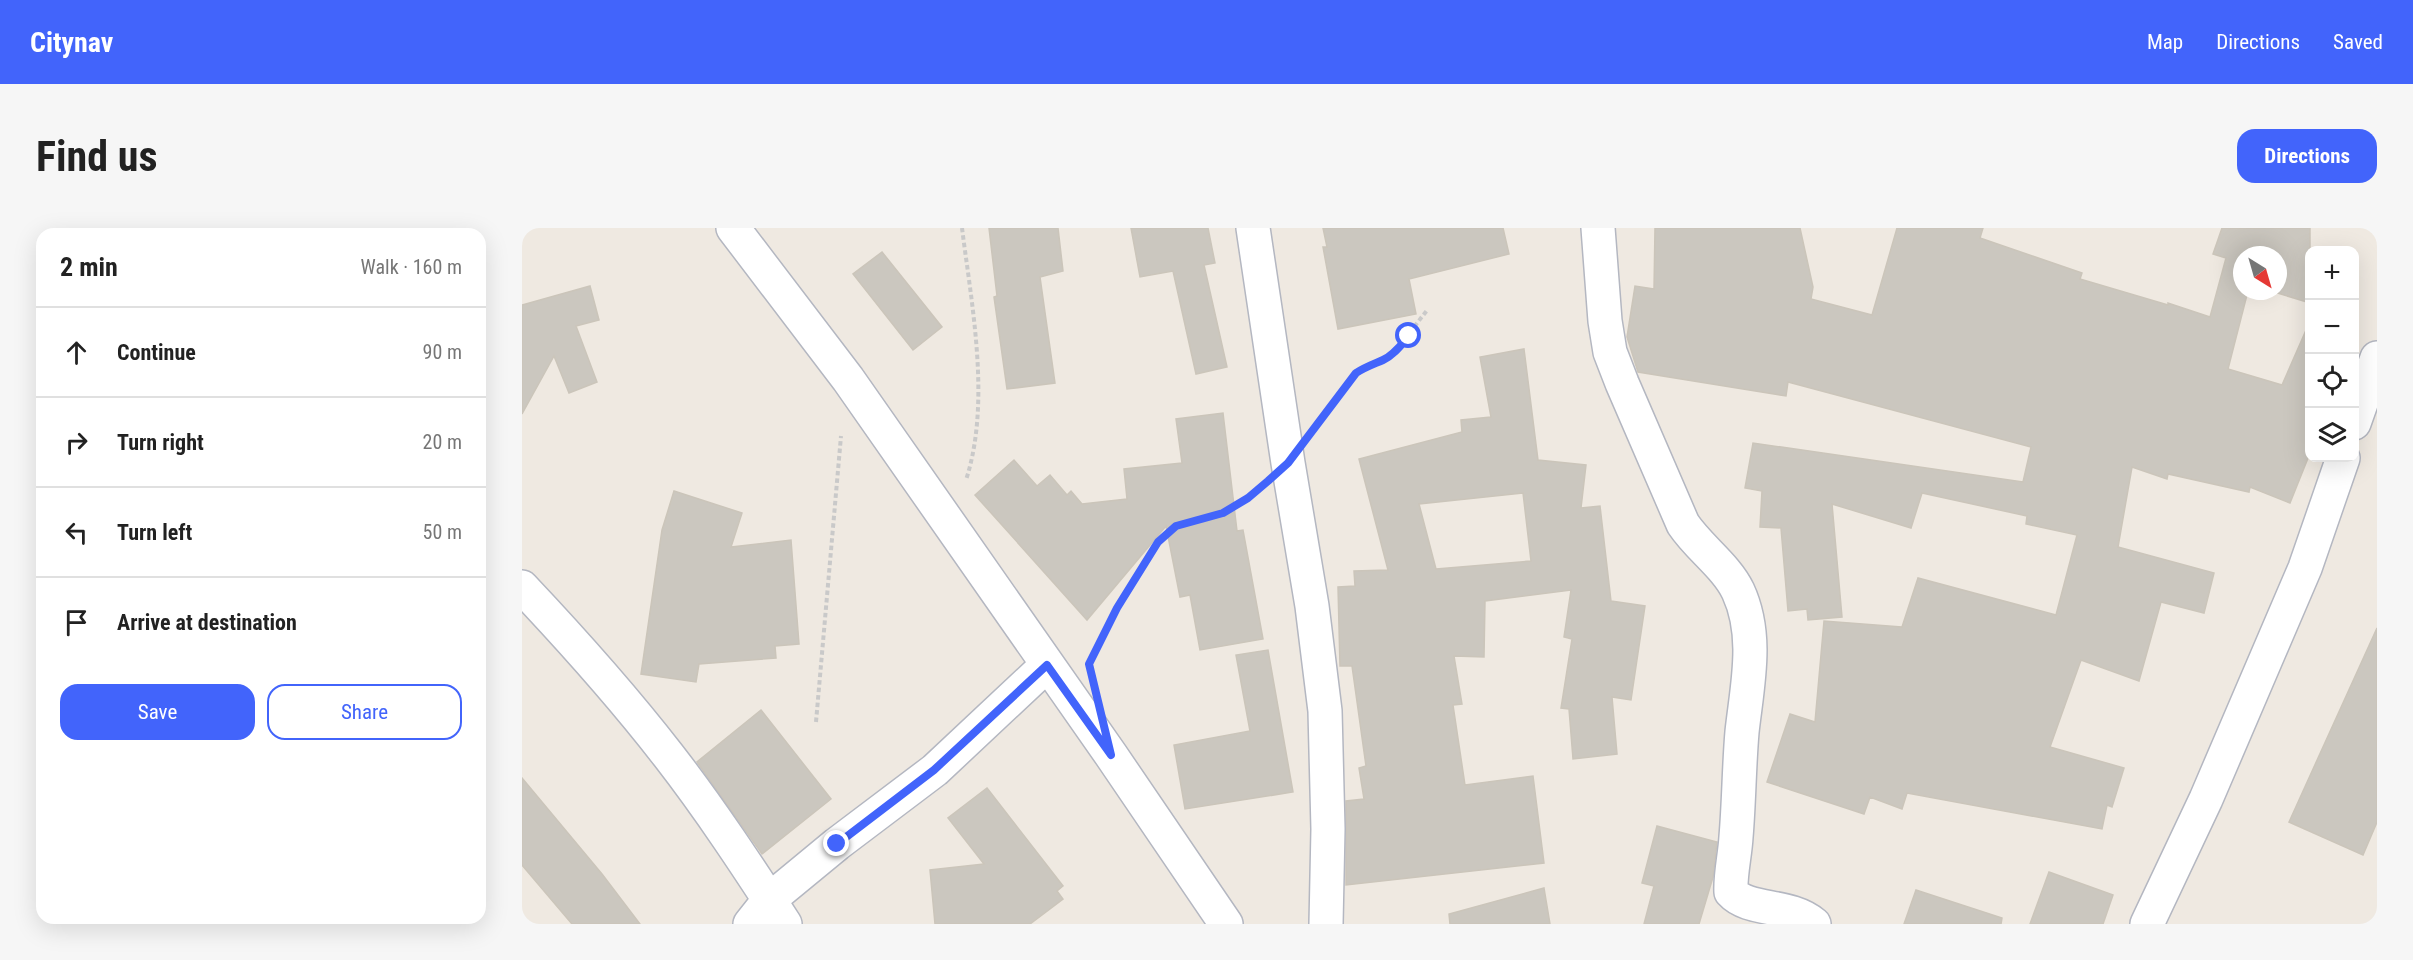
<!DOCTYPE html>
<html lang="en">
<head>
<meta charset="utf-8">
<style>
	:root { --surface:#fff; --page:#f6f6f6; --text:#222; --muted:#767676; --line:#e0e0e0; --accent:#4264fb }
	body { margin:0; font-family:"Roboto Condensed",sans-serif; background:var(--page); color:var(--text) }
	.controls { position:absolute; right:18px; top:18px; display:grid; overflow:hidden; border-radius:12px; box-shadow:0 6px 24px #0002 }
	.controls button { width:54px; height:54px; display:grid; place-items:center; padding:0; border:0; border-bottom:2px solid var(--line); background:var(--surface); color:var(--text); font:30px sans-serif }
	.compass { position:absolute; left:1711px; top:18px; width:54px; height:54px; border-radius:50%; background:var(--surface); box-shadow:0 6px 24px #0002; rotate:143deg }
	.stop { position:absolute; width:18px; height:18px; margin:-14px; border:4px solid #4264fb; border-radius:50%; background:#fff }
	.stop.end { background:#4264fb; border-color:#fff; box-shadow:0 2px 6px #0008 }
	.list { margin:0; padding:0; list-style:none }
	h2 { display:flex; justify-content:space-between; align-items:center; height:78px; margin:0; padding:0 24px; font-size:26px }
	h2 small { font-size:20px; font-weight:400; color:var(--muted) }
	.list li { display:grid; grid-template-columns:39px 1fr auto; gap:18px; align-items:center; box-sizing:border-box; height:90px; padding:0 24px; border-top:2px solid var(--line) }
	.list b { display:block; font-size:22px; white-space:nowrap }
	.list em { font-size:20px; font-style:normal; color:var(--muted) }
	.actions { display:flex; gap:12px; padding:18px 24px }
	.actions a { flex:1; padding:14px 0; border:2px solid var(--accent); border-radius:18px; text-align:center; font-size:21px; color:var(--accent) }
	.actions .main { background:var(--accent); color:#fff }
	.icon { flex:none; width:33px; height:33px; fill:none; stroke:currentColor; stroke-width:2; stroke-linecap:round; stroke-linejoin:round }
	.map { position:relative; flex:none; width:1855px; height:696px; overflow:hidden; border-radius:18px }
	header { display:flex; align-items:center; gap:36px; box-sizing:border-box; height:84px; padding:0 30px; background:var(--accent); color:#fff }
	header strong { font-size:28px }
	nav { display:flex; gap:33px; margin-inline-start:auto; font-size:21px }
	.intro { display:flex; align-items:center; justify-content:space-between; box-sizing:border-box; height:144px; padding:0 36px }
	h1 { margin:0; font-size:42px }
	.button { padding:15px 27px; border-radius:18px; background:var(--accent); color:#fff; font-size:21px; font-weight:700 }
	main { display:flex; gap:36px; padding:0 36px }
	aside { flex:1; background:var(--surface); border-radius:18px; box-shadow:0 6px 24px #0002 }
	.map>svg:first-child { display:block }
	.building { fill:#cbc7bf; stroke:#cbc5ba; stroke-width:1.5; fill-rule:evenodd }
	.lines { fill:none; stroke-linecap:round; stroke-linejoin:round }
	.minor-casing { stroke:#b4b7c1; stroke-width:36 }
	.path { stroke:#c9c9c9; stroke-width:4; stroke-dasharray:4.5 3; stroke-linecap:butt }
	.minor { stroke:#fff; stroke-width:33 }
	.route { stroke:#4264fb; stroke-width:8 }
</style>
</head>
<body>
<header>
<strong>Citynav</strong>
<nav><a>Map</a><a>Directions</a><a>Saved</a></nav>
</header>
<div class="intro"><h1>Find us</h1><a class="button">Directions</a></div>
<main>
<aside>
<h2>2 min<small>Walk · 160 m</small></h2>
<ul class="list">
<li><svg class="icon" aria-label="ahead" viewBox="0 0 24 24"><path d="M12 20V5M6 11l6-6 6 6"/></svg><div><b>Continue</b></div><em>90 m</em></li>
<li><svg class="icon" aria-label="right" viewBox="0 0 24 24"><path d="M7 20v-9h11M14 6l5 5-5 5"/></svg><div><b>Turn right</b></div><em>20 m</em></li>
<li><svg class="icon" aria-label="left" viewBox="0 0 24 24"><path d="M17 20v-9H6M10 6l-5 5 5 5"/></svg><div><b>Turn left</b></div><em>50 m</em></li>
<li><svg class="icon" aria-label="arrive" viewBox="0 0 24 24"><path d="M6 21V4h12l-3 4 3 4H6"/></svg><div><b>Arrive at destination</b></div></li>
</ul>
<div class="actions"><a class="main">Save</a><a>Share</a></div>
</aside>
<div class="map">
<svg width="1855" height="696" viewBox="0 0 1855 696">
	<rect width="100%" height="100%" fill="#efe9e1"/>
	<g class="building">
		<polygon points="467,0 536,0 541,43 518,49 533,155 485,161 472,69 475,68"/>
		<polygon points="609,0 686,0 693,35 682,37 705,139 674,146 651,43 618,49"/>
		<polygon points="801,0 981,0 987,26 887,51 894,86 816,101 801,19 805,19"/>
		<polygon points="1133,0 1278,0 1291,59 1289,71 1350,87 1375,0 1461,0 1458,10 1560,45 1558,51 1646,77 1646,75 1688,89 1704,30 1691,26 1700,0 1788,0 1788,75 1749,63 1756,63 1756,27 1720,27 1720,63 1726,63 1706,141 1760,157 1788,93 1788,225 1768,275 1728,259 1727,264 1646,246 1645,251 1610,239 1596,319 1692,345 1682,385 1639,374 1617,453 1559,432 1528,519 1602,540 1590,579 1585,577 1580,601 1385,565 1380,581 1348,569 1342,586 1245,554 1268,486 1293,494 1302,393 1380,399 1396,350 1534,387 1555,307 1504,296 1505,288 1400,265 1389,300 1310,276 1320,389 1286,392 1285,381 1266,383 1259,300 1238,299 1240,263 1223,260 1231,215 1501,254 1509,219 1266,154 1264,168 1116,144 1105,109 1113,58 1132,61"/>
		<polygon points="360,24 420,99 391,122 331,46"/>
		<polygon points="68,58 77,92 54,98 75,154 47,165 32,128 0,186 0,77"/>
		<path d="M1002,121l14,111 48,5 -5,43 19,-2 11,95 34,5 -14,94 -19,-3 5,57 -44,5 -4,-50 -8,-1 11,-69 -8,-2 7,-47 -86,11 -1,56 -30,-1 8,48 -9,1 12,80 68,-9 11,87 -198,22v-84l18,-2 -5,-31 7,-2 -14,-100h-12l-2,-79 17,-1 -1,-15 34,-1 -29,-111 103,-27 -1,-12 30,-3 -11,-60zM1001,265l8,68 -95,8 -17,-65z"/>
		<polygon points="701,185 715,303 721,302 741,411 678,422 668,367 658,369 644,298 565,392 453,267 492,232 515,258 528,247 545,267 549,263 560,276 605,271 602,241 660,235 654,191"/>
		<polygon points="152,263 220,285 209,319 269,312 277,416 253,418 254,430 177,436 174,454 119,446 140,302"/>
		<polygon points="1855,400 1855,594 1841,627 1767,594"/>
		<polygon points="746,422 771,564 663,581 652,517 728,503 714,427"/>
		<polygon points="239,482 309,571 240,626 175,534"/>
		<polygon points="0,550 80,646 118,696 50,696 0,637"/>
		<polygon points="465,560 541,658 535,663 541,671 508,696 413,696 408,642 462,636 426,590"/>
		<polygon points="1135,598 1195,614 1191,649 1177,696 1122,696 1132,658 1120,655"/>
		<polygon points="1527,644 1591,667 1581,696 1508,696"/>
		<polygon points="1022,660 1028,696 928,696 927,686"/>
		<polygon points="1394,662 1480,690 1479,696 1382,696"/>
	</g>
	<g class="lines">
		<g class="minor-casing">
			<g id="minor">
				<polyline points="211,0 326,151 589,527 704,696"/>
				<polyline points="731,0 766,235 790,378 803,483 806,601 804,696"/>
				<path d="M1076,0l7,93 5,31 12,31 61,141c16,24 43,42 55,67 21,45 9,95 4,141 -3,35 -3,70 -6,105 -1,18 -6,38 -5,55 18,20 58,11 83,32"/>
				<polyline points="1832,195 1855,130"/>
				<path d="M0,359c51,54 101,110 146,168 42,54 80,112 117,169"/>
				<polyline points="228,696 247,672 315,616 413,542 525,437"/>
				<polyline points="1625,696 1684,571 1783,340 1821,230"/>
			</g>
		</g>
		<g class="path">
			<path d="M440,0c10,79 29,175 4,252"/>
			<polyline points="799,192 834,145 847,136 862,131 875,121 906,81"/>
			<polyline points="569,432 595,380 636,313 654,298 701,285 733,264"/>
			<polyline points="294,494 319,208"/>
		</g>
		<use href="#minor" class="minor"/>
	</g>
	<g class="lines">
		<path class="route" d="M315,616l97,-74 113,-105 64,90 -22,-91 28,-56 41,-66 18,-16 47,-13 25,-15 20,-17 20,-18 68,-90c9,-6 18,-9 27,-13 11,-5 19,-16 26,-24"/>
	</g>
</svg>
<div class="controls">
<button>+</button>
<button>−</button>
<button><svg class="icon" aria-label="locate" viewBox="0 0 24 24"><circle cx="12" cy="12" r="6"/><path d="M12 2v4M12 18v4M2 12h4M18 12h4"/></svg></button>
<button><svg class="icon" aria-label="layers" viewBox="0 0 24 24"><path d="M12 4l9 5-9 5-9-5zM3 14l9 5 9-5"/></svg></button>
</div>
<svg class="compass" viewBox="-18 -18 36 36"><path d="M0-13l5 13h-10z" fill="#e53935"/><path d="M0 13l5-13h-10z" fill="#767676"/></svg>
<div class="stop" style="left:887px;top:108px"></div>
<div class="stop end" style="left:315px;top:616px"></div>
</div>
</main>
</body>
</html>
